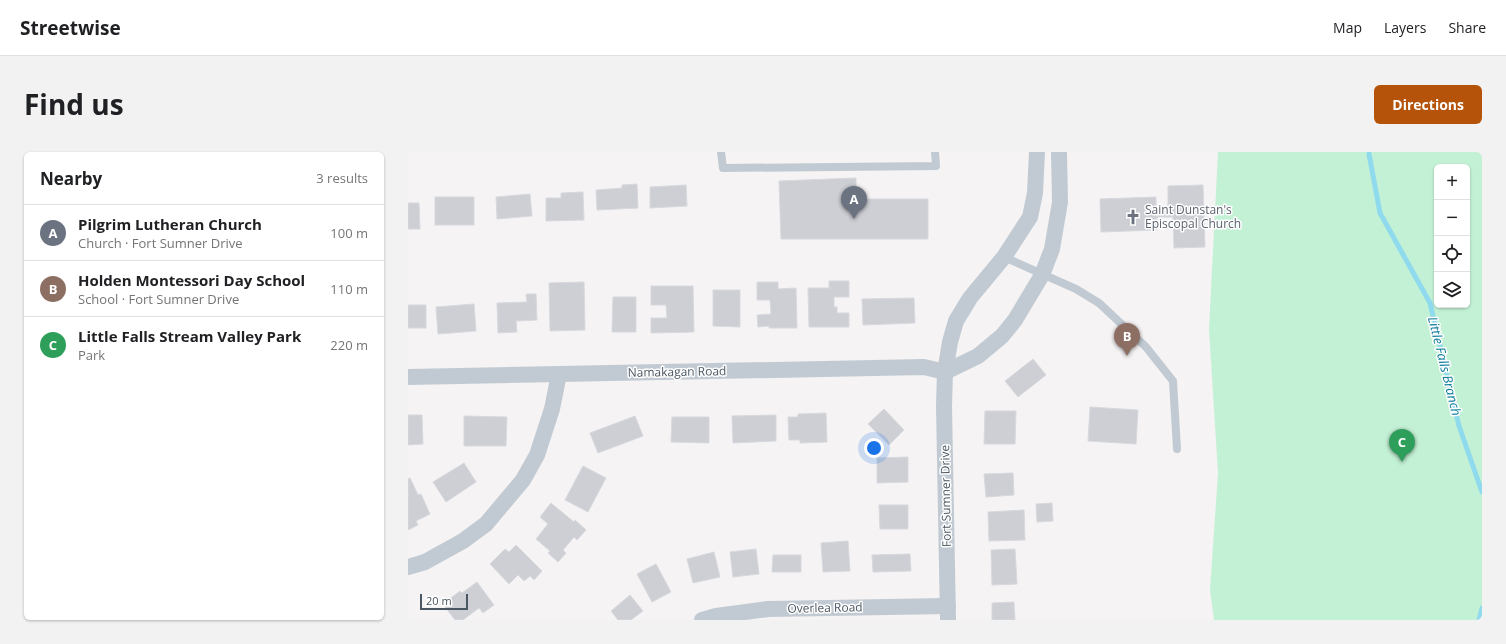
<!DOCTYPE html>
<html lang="en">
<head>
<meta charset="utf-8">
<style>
	:root { --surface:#fff; --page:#f2f2f2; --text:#202124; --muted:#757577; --line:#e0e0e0; --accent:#b45309 }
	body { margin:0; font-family:"Open Sans",sans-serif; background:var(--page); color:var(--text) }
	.controls { position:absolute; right:12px; top:12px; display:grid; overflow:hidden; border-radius:6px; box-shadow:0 1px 3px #0004 }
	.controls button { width:36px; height:36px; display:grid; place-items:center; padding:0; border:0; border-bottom:1px solid var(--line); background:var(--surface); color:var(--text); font:20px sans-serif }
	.scale { position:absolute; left:12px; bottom:10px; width:48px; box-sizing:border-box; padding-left:4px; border:2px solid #4a5661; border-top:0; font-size:11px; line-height:14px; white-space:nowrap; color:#4a5661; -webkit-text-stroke:3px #fff; paint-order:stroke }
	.you { position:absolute; left:466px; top:296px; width:14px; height:14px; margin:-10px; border:3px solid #fff; border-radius:50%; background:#1a73e8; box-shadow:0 0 0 6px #1a73e833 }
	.badge { display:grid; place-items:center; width:26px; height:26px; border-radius:50%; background:var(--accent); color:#fff; font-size:13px; font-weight:700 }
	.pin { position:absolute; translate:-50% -33px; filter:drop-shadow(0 1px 2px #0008) }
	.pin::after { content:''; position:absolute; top:21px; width:14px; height:12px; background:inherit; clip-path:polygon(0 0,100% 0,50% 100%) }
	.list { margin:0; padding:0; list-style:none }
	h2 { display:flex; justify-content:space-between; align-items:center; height:52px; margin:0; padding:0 16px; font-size:17px }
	h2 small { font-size:13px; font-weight:400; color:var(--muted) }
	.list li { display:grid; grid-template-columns:26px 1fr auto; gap:12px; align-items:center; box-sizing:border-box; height:56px; padding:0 16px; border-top:1px solid var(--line) }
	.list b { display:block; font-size:15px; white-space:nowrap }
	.list p { margin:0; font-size:13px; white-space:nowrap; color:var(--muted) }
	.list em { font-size:13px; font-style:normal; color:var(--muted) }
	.icon { flex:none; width:22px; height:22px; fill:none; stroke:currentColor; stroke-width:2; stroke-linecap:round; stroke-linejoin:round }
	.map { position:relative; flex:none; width:1074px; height:468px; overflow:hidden; border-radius:6px }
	header { display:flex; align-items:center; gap:24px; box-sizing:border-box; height:56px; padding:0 20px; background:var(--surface); border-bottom:1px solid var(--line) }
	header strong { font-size:19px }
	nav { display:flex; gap:22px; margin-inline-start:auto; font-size:14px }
	.intro { display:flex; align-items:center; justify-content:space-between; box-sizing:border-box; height:96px; padding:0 24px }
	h1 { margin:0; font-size:28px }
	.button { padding:10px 18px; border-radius:6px; background:var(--accent); color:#fff; font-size:14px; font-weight:700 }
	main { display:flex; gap:24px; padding:0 24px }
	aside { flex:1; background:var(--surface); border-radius:6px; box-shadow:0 1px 3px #0004 }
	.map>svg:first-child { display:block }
	.green { fill:#c3f1d5; fill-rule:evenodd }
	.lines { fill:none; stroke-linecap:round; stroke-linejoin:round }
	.stream { stroke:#90daee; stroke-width:5 }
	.building { fill:#cdcfd5; stroke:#d7d9de }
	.service { stroke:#c1cad2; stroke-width:8 }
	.minor { stroke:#c1cad2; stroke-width:16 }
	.labels { text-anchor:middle; stroke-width:3; stroke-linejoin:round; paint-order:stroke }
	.worship-label { font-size:12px; fill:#5b616d; stroke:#fff; text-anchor:start }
	.street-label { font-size:12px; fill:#4a5661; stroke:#fff }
	.water-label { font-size:13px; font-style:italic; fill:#0c7c9b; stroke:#fff }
</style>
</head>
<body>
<header>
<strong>Streetwise</strong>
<nav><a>Map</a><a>Layers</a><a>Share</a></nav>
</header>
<div class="intro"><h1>Find us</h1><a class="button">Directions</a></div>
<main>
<aside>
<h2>Nearby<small>3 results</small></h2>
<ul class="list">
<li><span class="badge" style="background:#6b7280">A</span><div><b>Pilgrim Lutheran Church</b><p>Church · Fort Sumner Drive</p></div><em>100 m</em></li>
<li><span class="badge" style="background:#8d6e63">B</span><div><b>Holden Montessori Day School</b><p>School · Fort Sumner Drive</p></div><em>110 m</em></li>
<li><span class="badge" style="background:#2e9e5b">C</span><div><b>Little Falls Stream Valley Park</b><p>Park</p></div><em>220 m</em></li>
</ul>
</aside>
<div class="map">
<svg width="1074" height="468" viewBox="0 0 1074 468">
	<rect width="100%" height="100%" fill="#f5f3f3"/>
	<path class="green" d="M810,0h264v468h-268l-4,-30 8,-117 -9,-144zM1029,15h30v138h-30z"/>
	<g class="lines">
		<g class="stream">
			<polyline points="961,2 972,61 1022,151 1051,274 1074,340"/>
			<polyline points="1071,468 1074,456"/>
		</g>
	</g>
	<g class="building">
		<polygon points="448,26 448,47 520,47 520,87 373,87 371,29"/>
		<polygon points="229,32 230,56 189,58 188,38 214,36 214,33"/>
		<polygon points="278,33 279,54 242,56 242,35"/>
		<polygon points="795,33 797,95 766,96 765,65 749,65 749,78 693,80 692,47 748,45 748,57 760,56 760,34"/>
		<polygon points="175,40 176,68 138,69 138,46 153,46 153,41"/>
		<polygon points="122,42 124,64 89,67 88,45"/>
		<rect x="27" y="45" width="39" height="28"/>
		<polygon points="0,51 11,51 12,77 0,77"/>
		<polygon points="421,129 441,129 441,145 426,145 426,155 429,155 429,161 441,161 441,175 401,175 400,136 421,136"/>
		<polygon points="176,130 177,178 142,179 141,131"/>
		<polygon points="349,130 370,130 370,137 388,136 389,176 361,176 361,174 350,175 349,163 363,162 362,148 349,148"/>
		<polygon points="243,134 285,134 286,180 243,181 243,166 259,166 258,153 243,153"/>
		<polygon points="305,138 332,138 332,175 305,174"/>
		<polygon points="118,142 128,142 129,168 108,169 109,180 90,181 89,151 119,150"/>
		<polygon points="205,145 228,145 228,180 204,180"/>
		<polygon points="506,146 507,171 455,173 454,147"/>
		<polygon points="66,152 68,179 30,182 28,155"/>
		<rect x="0" y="153" width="18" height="23"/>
		<polygon points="625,207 638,223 610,245 597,229"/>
		<polygon points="682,255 730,258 728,292 680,289"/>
		<polygon points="476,257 496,278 481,293 460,272"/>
		<polygon points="577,259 608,259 607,292 576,292"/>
		<polygon points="418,261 419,290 392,291 392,288 381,288 380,265 390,265 390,262"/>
		<polygon points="0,263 14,263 15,292 0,293"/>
		<polygon points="368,263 368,289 325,291 324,264"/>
		<polygon points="56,264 99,265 98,294 56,294"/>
		<polygon points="227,264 235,284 190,301 182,281"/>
		<polygon points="264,265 301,265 301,291 263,290"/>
		<polygon points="500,305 500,330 469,331 469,306"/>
		<polygon points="56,311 68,330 38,350 25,330"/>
		<polygon points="175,314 198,326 180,360 157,348"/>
		<polygon points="605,321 606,343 578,345 576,322"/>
		<polygon points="2,326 10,343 13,342 22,362 8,369 10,373 0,378 0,327"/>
		<polygon points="143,351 166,370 167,368 178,378 169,388 166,385 155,398 158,401 150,410 140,401 142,399 128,387 140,372 132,365"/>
		<polygon points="644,351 645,369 629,370 628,352"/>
		<polygon points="471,353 500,353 500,377 472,377"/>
		<polygon points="616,358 617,388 581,389 580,360"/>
		<polygon points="440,389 442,419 415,420 413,391"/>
		<polygon points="108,393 134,419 126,428 122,424 116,429 110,423 101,432 82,412 97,397 101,400"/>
		<polygon points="348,397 351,422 325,425 322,400"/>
		<polygon points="607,397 609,432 584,433 583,398"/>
		<polygon points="306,400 312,425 285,431 279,407"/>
		<polygon points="502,402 503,419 465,420 464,403"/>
		<polygon points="365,403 393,403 393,420 364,420"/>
		<polygon points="248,412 263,440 244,450 229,422"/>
		<polygon points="69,430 86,453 75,461 71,456 55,468 47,468 35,452 52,439 54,441"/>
		<polygon points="222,443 235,459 223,468 210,468 203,459"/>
		<polygon points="606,450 607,468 584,468 584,451"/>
	</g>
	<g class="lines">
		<g class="service">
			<polyline points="313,0 315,16 528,14 527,0"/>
			<polyline points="596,105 668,137 691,151 738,195 765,229 769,297"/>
		</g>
		<g class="minor">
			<polyline points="537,220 570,204 594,184 607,168 634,123 644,97 652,50 651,0"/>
			<polyline points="0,225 516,215 537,220"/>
			<polyline points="0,415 17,410 55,389 78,372 115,328 129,303 144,257 151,222"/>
			<polyline points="294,468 308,464 360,457 540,454"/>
			<polyline points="540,468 536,254 537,220 542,190 548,169 562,146 596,105 622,65 627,41 629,0"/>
		</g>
	</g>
	<defs>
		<g id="church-bare" transform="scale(1.2)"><path d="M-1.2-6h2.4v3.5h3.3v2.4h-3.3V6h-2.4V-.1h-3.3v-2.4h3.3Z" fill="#6b7280" stroke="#fff" stroke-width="2.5" paint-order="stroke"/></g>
	</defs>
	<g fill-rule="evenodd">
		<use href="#church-bare" x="725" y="65"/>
	</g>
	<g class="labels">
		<g class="worship-label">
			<text x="737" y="62">Saint Dunstan's<tspan x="737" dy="14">Episcopal Church</tspan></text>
		</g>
		<g class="street-label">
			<text transform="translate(269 220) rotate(-1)" y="4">Namakagan Road</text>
			<text transform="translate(538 344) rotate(-91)" y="4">Fort Sumner Drive</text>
			<text transform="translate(417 456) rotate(-1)" y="4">Overlea Road</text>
		</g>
		<g class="water-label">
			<text transform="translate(1037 214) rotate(76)" y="5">Little Falls Branch</text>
		</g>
	</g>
</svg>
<div class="controls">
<button>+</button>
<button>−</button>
<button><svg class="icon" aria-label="locate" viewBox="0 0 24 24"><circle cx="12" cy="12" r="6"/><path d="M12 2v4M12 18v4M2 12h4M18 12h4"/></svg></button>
<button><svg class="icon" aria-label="layers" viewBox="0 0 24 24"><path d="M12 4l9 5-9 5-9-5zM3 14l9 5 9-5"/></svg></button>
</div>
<div class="scale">20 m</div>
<div class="you"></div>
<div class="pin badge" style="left:446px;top:67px;background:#6b7280">A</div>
<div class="pin badge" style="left:719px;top:204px;background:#8d6e63">B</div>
<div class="pin badge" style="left:994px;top:310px;background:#2e9e5b">C</div>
</div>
</main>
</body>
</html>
